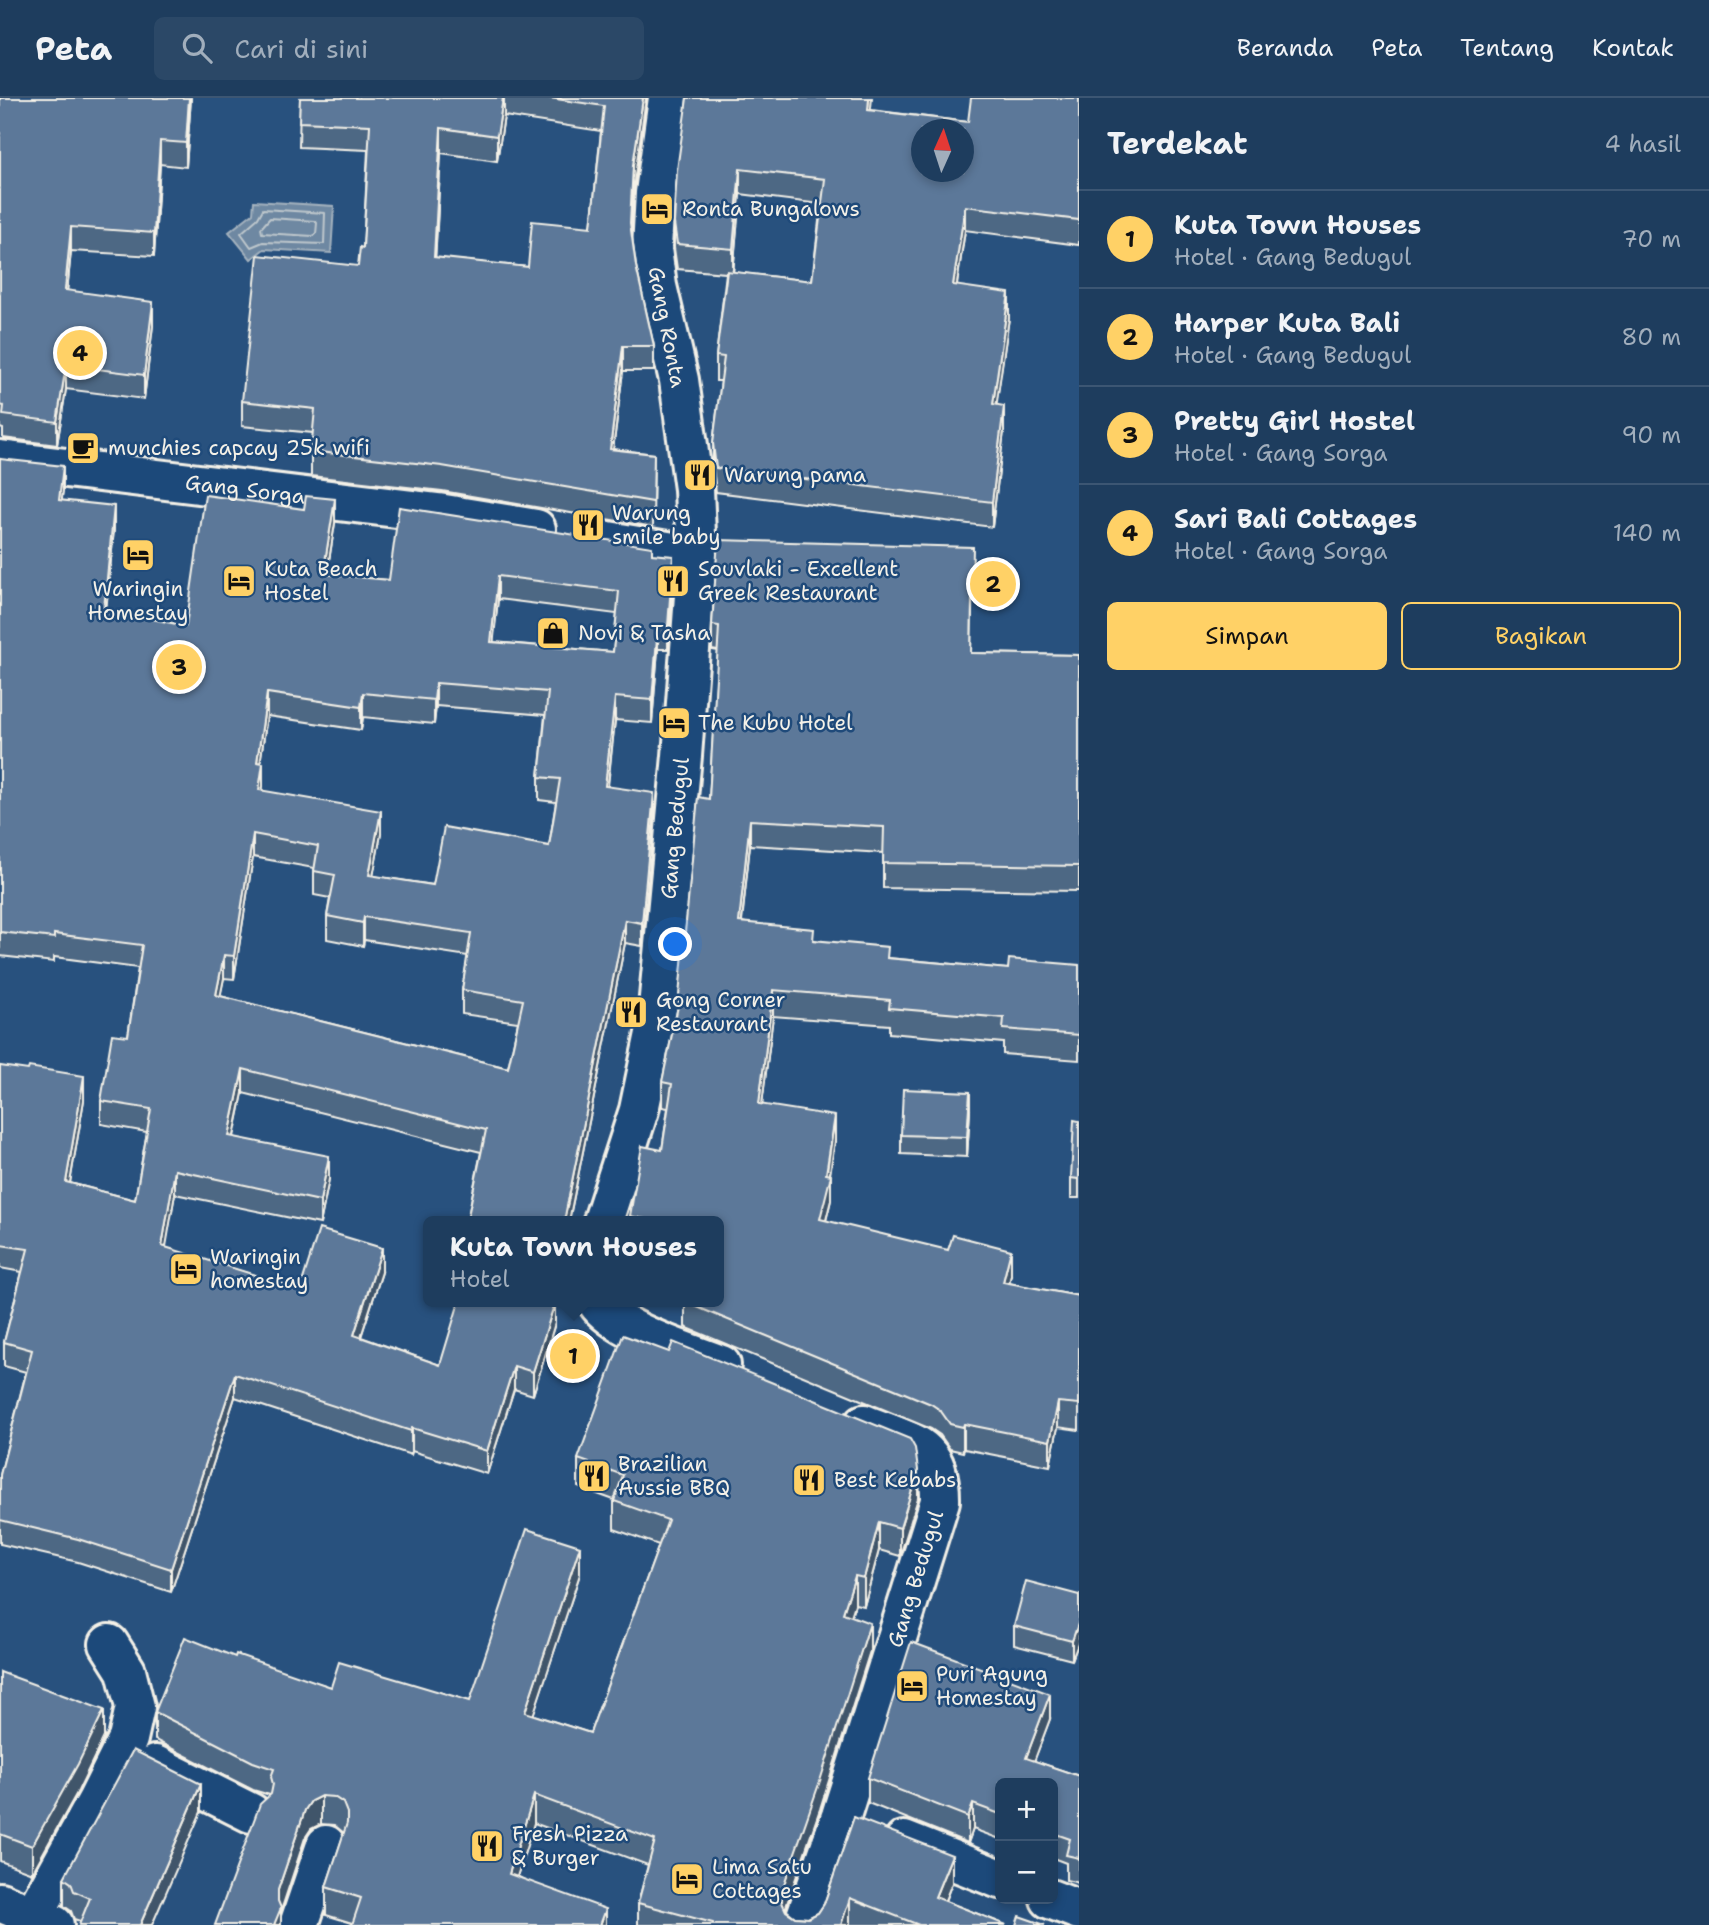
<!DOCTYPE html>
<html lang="id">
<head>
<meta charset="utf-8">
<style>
	:root { --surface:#1e3d5e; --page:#2b4867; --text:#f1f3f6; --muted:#a1aebc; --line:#3c5673; --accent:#ffd166 }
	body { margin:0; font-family:"Shantell Sans",sans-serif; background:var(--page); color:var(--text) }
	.controls { position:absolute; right:21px; bottom:21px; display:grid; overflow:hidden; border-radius:10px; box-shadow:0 4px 10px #0003 }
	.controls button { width:63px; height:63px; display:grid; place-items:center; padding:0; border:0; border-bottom:2px solid var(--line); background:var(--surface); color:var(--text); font:35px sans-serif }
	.compass { position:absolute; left:911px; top:21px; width:63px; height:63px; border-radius:50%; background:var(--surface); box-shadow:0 4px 10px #0003; rotate:3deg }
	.you { position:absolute; left:676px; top:847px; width:24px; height:24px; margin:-18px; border:5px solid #fff; border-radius:50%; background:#1a73e8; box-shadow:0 0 0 10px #1a73e833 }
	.badge { display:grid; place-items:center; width:46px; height:46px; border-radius:50%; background:var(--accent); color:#111; font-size:23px; font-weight:700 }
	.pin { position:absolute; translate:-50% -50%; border:4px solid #fff; box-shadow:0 2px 7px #0006 }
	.popup { position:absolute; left:423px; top:1118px; width:301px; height:91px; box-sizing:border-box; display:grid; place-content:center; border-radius:10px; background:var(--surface); filter:drop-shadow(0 2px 5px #0005); font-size:23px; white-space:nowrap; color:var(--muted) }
	.popup b { font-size:26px; color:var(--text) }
	.popup::after { content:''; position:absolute; left:50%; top:100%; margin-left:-14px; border:14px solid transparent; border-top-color:var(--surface) }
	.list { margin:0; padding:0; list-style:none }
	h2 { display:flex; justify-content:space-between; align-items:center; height:91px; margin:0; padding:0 28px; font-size:30px }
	h2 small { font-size:23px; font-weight:400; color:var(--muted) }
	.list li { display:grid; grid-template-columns:46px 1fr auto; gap:21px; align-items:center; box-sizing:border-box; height:98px; padding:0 28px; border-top:2px solid var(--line) }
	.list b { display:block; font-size:26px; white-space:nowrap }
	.list p { margin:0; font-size:23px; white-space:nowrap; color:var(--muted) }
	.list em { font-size:23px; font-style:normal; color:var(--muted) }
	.actions { display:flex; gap:14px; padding:21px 28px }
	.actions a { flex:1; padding:16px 0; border:2px solid var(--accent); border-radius:10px; text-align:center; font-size:24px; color:var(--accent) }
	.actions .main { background:var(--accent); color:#111 }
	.icon { flex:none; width:38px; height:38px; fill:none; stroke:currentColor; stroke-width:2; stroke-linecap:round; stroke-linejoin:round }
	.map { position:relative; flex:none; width:1079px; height:1827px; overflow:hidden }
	header { display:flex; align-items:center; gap:42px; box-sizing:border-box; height:98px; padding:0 35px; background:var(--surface); border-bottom:2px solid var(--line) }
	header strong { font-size:33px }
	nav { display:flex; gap:38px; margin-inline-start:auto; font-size:24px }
	.search { width:490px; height:63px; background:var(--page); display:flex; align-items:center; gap:18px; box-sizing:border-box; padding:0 24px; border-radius:10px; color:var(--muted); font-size:26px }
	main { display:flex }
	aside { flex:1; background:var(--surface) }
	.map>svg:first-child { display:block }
	.water { fill:#6e88a2; stroke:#a4b2be; stroke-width:2 }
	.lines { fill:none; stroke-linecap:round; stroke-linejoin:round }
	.shore { stroke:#bec7cc; stroke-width:2 }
	.minor-casing { stroke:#f4f1e8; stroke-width:44 }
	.minor { stroke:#1f4a7a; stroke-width:38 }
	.wall { fill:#4e6784; stroke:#f4f1e8; stroke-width:2; fill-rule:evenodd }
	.shaded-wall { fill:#40546b; stroke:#f4f1e8; stroke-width:2 }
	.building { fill:#5b7899; stroke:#f4f1e8; stroke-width:2; fill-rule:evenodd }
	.labels { text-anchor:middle; stroke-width:5; stroke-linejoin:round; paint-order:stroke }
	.poi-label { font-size:21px; fill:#f4f1e8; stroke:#1f4a7a; text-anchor:start }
	.street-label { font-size:21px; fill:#f4f1e8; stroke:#1f4a7a }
</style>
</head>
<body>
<header>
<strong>Peta</strong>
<div class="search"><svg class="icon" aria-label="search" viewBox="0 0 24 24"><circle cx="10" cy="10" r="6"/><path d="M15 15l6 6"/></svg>Cari di sini</div>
<nav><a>Beranda</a><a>Peta</a><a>Tentang</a><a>Kontak</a></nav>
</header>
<main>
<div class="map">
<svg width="1079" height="1827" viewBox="0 0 1079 1827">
	<rect width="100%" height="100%" fill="#28517e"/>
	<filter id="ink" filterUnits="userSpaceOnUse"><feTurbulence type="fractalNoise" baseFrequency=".0143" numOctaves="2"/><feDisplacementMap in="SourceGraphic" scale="14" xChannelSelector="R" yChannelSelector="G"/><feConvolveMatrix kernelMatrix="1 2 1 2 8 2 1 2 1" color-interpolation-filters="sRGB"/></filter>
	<g filter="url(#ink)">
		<polygon class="water" points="254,103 334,108 331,155 264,151 251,161 229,134 253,115"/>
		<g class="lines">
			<g class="shore">
				<polygon points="263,111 325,115 324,146 263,144 251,149 241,135 258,120"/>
				<polygon points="270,120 315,123 317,125 316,136 313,138 262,135 261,130"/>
			</g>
			<g class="minor-casing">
				<g id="minor">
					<path id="s1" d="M0,362l438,53 98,16"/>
					<polyline points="602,442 697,458"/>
					<path id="s2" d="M603,1123l36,-111 17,-81 26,-273 15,-200 -3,-67 -15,-109 -22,-94 -5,-37 3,-56 13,-95"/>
					<path d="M597,1204c18,28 91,50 124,63"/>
					<polyline points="155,1667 251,1715"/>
					<polyline points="904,1743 1000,1781"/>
					<polyline points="1050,1801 1079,1812"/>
					<polyline points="0,1804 54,1827"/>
					<polyline points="33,1818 97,1703 128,1641 135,1609 126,1573 109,1546"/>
					<polyline points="299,1827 326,1747"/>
					<path id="s3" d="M803,1827l38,-109 99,-315c1,-59 -30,-58 -76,-77"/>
				</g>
			</g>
			<use href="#minor" class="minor"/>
		</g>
		<g class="wall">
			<polygon points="0,0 191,0 186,69 160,66 154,158 71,153 67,193 153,227 144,301 66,291 57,347 3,340 3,331 0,330"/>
			<path d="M300,0h346l-13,92 -2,41 5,35 18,80v25h-31l-10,78 41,5 -1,73 -211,-36 -131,-15v-25l2,-18 -71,-7v-25l116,-135 5,-18 5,-98 -69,-3zM504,18l97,15 -10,96 -63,40 -93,-9 6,-105 56,8z"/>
			<path d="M687,0l184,12 97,12 111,-24v147l-114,-15 -8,55 52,33 -13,87 8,26 -12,96 -276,-35 -3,-24v-25l8,-62h-5v-25l10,-83 -49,-4 -3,-21v-25zM740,96l81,10 -9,77 -79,-9z"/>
			<path d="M0,361l63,31 -2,11 53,28 -8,80 80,17 149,-103 -8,51 62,6 263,-26 21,25 -5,70h-10l-6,74 -37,-3 -7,66 46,30 -12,130 -17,-3 -56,278h-102l14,-69 -238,-59 -9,44 95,42 -9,45 -145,-30 -10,54 135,41 82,-17 -21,65 79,28 115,-63v21l-22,72 -19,-6 -27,85 -75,-23 -1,4 -176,-58 -64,195 -93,-30 -78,-18v-69l26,-103 -22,-6v-24l18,-70 -22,-4v-202l84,34 -14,83 65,17 12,-68 -46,-8v-23l27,-65 10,-68 -84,-11v5l-54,-6zM498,501l119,15 -4,38 -120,-10zM436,608l109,9 -6,62v23l17,2 -7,44 -116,39 -60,-9 8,-42 -119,-43 1,-5 -3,-23 7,-47 94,14 2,-13 71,7zM253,759l61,11v27l16,3 -3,18v23l36,7 1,-6 104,16 -6,34v24l56,8 -10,46 -288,-72 4,-18 10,1z"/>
			<polygon points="973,474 971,555 1079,557 1079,793 883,790 883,755 750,747 742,824 888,860 1008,871 1079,867 1079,962 1003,956 1003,945 889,935 889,927 773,918 762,1006 835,1043 830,1077 831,1102 826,1123 1011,1177 1009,1185 1079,1198 1079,1332 1058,1329 1050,1368 964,1351 963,1354 950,1351 940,1337 931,1331 685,1229 685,1204 718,1123 630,1123 630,1118 662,1052 668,1010 662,1009 662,984 678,908 709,701 718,553 712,552 712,527"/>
			<polygon points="970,1013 967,1059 901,1056 901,1037"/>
			<polygon points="1079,1023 1079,1100 1071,1100 1071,1080"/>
			<polygon points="578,1361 918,1400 900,1458 879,1452 864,1508 855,1506 851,1518 870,1553 820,1711 785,1811 795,1819 808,1820 818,1815 824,1806 854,1719 952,1785 945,1803 1006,1827 638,1827 638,1805 648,1767 534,1725 517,1778 606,1827 352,1825 326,1817 326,1789 344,1735 334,1727 321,1726 311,1731 305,1740 281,1813 281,1827 270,1697 253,1692 155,1642 155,1614 235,1559 331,1589 470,1603 580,1476 533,1617 590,1635 659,1447 614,1431 614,1402 578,1389"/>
			<polygon points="1079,1497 1079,1543 1072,1562 1014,1547 1014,1528"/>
			<polygon points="0,1574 104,1639 78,1693 32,1775 0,1763"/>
			<polygon points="1050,1621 1034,1663 1079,1678 1079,1785 1066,1782 1066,1765 1053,1760 1053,1685 1000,1685 1000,1741 973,1731 968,1745 868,1705 868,1680"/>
			<polygon points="201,1714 80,1823 74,1821 71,1813 64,1808 64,1780"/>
		</g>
		<g class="shaded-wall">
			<polygon points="189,0 191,0 186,69 186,45"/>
			<polygon points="503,0 504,0 504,18 497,63 497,38"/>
			<polygon points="643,0 646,0 633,92 630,150 630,125 633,67"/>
			<polygon points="869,0 872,0 868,37 868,12"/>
			<polygon points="441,30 441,55 434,184 434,159"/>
			<polygon points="160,43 160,66 154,158 154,135"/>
			<polygon points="740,71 740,96 733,176 733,151"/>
			<polygon points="965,108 965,132 953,212 953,187"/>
			<polygon points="71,129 71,153 65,216 65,192"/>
			<polygon points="1009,195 1009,220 993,331 993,306"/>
			<polygon points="153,204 153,227 144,301 144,277"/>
			<polygon points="623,248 623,273 610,376 610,351"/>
			<polygon points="66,267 66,291 57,347 57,324"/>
			<polygon points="1004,308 1004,333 992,429 992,404"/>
			<polygon points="63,368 63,392 59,426 59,402"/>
			<polygon points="335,401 335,425 323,499 323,476"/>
			<polygon points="114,408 114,431 104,534 104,511"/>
			<polygon points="673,458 673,481 668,551 668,528"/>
			<polygon points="498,478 498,501 491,568 491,544"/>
			<polygon points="658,528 658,551 652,625 652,602"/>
			<polygon points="436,585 436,608 434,626 434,602"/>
			<polygon points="267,595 267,618 257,687 257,664"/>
			<polygon points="363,595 363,619 361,632 361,609"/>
			<polygon points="615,599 615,622 605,711 605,688"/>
			<polygon points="263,665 263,688 259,715 259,692"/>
			<polygon points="654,695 654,718 642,848 642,825"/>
			<polygon points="381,713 381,736 369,800 369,777"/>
			<polygon points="750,722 750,747 739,849 739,824"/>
			<polygon points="253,736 253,759 234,881 234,858"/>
			<polygon points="364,819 364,842 363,848 363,825"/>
			<polygon points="625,822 625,845 569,1123 564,1123"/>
			<polygon points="224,857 224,880 216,920 216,897"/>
			<polygon points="773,892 773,918 759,1031 759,1006"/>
			<polygon points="243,971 243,995 229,1061 229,1038"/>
			<polygon points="84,978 84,1002 66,1108 66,1084"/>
			<polygon points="970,994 970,1013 967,1059 967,1039"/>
			<polygon points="835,1018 835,1043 828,1087 831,1077 831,1102 820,1146 820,1121"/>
			<polygon points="329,1058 329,1081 320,1126 320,1103"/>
			<polygon points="175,1072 175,1096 162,1172 162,1148"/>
			<polygon points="382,1150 382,1174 354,1260 354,1237"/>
			<polygon points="1011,1152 1011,1177 1003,1209 1003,1184"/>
			<polygon points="555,1204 555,1225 533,1297 533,1274"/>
			<polygon points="514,1268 514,1291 487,1376 487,1353"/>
			<polygon points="235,1276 235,1299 171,1494 171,1471"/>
			<polygon points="1058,1304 1058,1329 1050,1368 1050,1343"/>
			<polygon points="964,1326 964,1351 963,1354 963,1329"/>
			<polygon points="412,1330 412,1353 411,1357 411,1333"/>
			<polygon points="918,1372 918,1400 900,1458 900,1430"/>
			<polygon points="879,1424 879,1452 864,1508 864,1480"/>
			<polygon points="580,1448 580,1476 525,1642 525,1614"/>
			<polygon points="855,1478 855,1506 843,1543 843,1515"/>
			<polygon points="1079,1523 1079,1543 1072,1562 1072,1543"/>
			<polygon points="870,1525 870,1553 820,1711 782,1820 782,1792"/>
			<polygon points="1050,1596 1050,1621 1026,1685 1026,1660"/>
			<polygon points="104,1612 104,1639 78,1693 32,1775 32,1748"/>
			<polygon points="201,1686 201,1714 152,1827 140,1827"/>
			<polygon points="534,1697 534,1725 509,1804 509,1776"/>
			<polygon points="321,1698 321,1726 311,1731 305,1740 281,1813 281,1827 274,1827 278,1792 305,1712 311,1703"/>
			<polygon points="973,1706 973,1731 968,1745 968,1719"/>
			<polygon points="952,1757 952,1785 935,1827 935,1799"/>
			<polygon points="850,1800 850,1827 841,1827"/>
			<polygon points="606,1811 606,1827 600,1827"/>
		</g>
		<g class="building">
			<polygon points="0,0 189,0 186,45 160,43 154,135 71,129 65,192 153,204 144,277 66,267 57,324 3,317 4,308 0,307"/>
			<polygon points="300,0 503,0 497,38 441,30 434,159 528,169 532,123 591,129 604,8 549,0 643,0 633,67 630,125 636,168 654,248 623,248 610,351 654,356 653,404 442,368 311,353 315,311 242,303 258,157 358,168 360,149 363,150 370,27 299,24"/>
			<path d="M687,0h182l-1,12 100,12 3,-24h108v122l-114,-14 -12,79 56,8 -16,111 11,2 -12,96 -276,-34 -3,-25 11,-86 -8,-1 11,-85 85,10 13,-102 -85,-10 -7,80 -56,-5 -3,-21 3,-53zM921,32h42v42h-42z"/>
			<path d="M0,361l63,7 -4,34 55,6 -10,103 82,17 19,-131 99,14 2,-13 29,3 -12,75 66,6 10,-73 253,40v7l21,2 -5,70h-10l-6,74 -37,-3 -10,89 49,7 -12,130 -17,-3 -61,301h-97l19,-91 -243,-61 -14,67 100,20 -9,45 -145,-31 -13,76 138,43 19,-60 63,19 -28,87 86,30 19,-63h96l-22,70 -19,-6 -27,85 -75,-23 -1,3 -176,-57 -64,195 -93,-30 -78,-19v-45l32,-125 -28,-8 24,-93 -28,-4v-179l28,4 1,-3 55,9 -18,106 69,18 16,-91 -50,-8 11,-67 16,2 14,-91 -88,-11v4l-54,-6zM498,478l121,15 -6,61 -122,-10zM436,585l112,9 -9,85 21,2 -11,67 -105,-19 -11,58 -64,-10 12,-64 -122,-21 4,-27 -6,-1 10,-69 94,14 2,-14 71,7zM253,736l65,12 -4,25 21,4 -8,41 36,7 1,-6 107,16 -9,57 61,10 -15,68 -292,-73 8,-40 10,1z"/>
			<polygon points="718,442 973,449 971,555 1079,557 1079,768 883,765 884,729 750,722 739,824 814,831 813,842 888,849 887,860 1008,871 1009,861 1079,867 1079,937 1003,931 1004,920 889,910 890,902 773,892 759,1006 835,1018 826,1076 831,1077 820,1121 948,1152 953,1137 1011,1152 1003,1184 1079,1198 1079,1306 1058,1304 1050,1343 964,1326 963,1329 950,1326 940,1312 931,1306 685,1204 718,1204 718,1123 656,1123 630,1118 642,1048 662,1052 672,986 662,984 678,908 698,699 709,701 719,528 712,527"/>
			<polygon points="903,991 970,994 967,1039 901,1037"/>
			<polygon points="1074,1022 1079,1023 1079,1081 1071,1080"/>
			<polygon points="623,1237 669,1254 673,1244 910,1341 915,1350 918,1372 900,1430 879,1424 864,1480 855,1478 843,1515 870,1525 820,1683 782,1792 781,1802 786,1813 795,1819 808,1820 818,1815 824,1806 854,1719 952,1757 935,1799 1006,1827 919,1827 850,1800 841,1827 713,1827 713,1825 638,1805 655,1742 534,1697 509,1776 606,1811 600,1827 352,1827 361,1800 326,1789 347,1725 347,1715 343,1705 334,1699 321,1698 311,1703 305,1712 278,1792 278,1803 281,1810 274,1827 215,1827 260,1706 271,1696 273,1686 271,1679 274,1671 253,1664 155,1614 185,1539 235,1559 236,1556 331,1589 339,1564 470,1603 527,1431 580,1448 525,1614 590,1635 668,1422 614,1403 623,1377 578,1361"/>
			<polygon points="1026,1483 1079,1497 1079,1523 1072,1543 1014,1528"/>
			<polygon points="911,1544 1050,1596 1026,1660 1079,1678 1079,1760 1066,1757 1070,1741 1053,1735 1053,1685 1000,1685 1000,1716 973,1706 968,1719 868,1680"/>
			<polygon points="0,1574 104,1612 78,1666 32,1748 0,1736"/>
			<polygon points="133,1652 201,1686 140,1827 79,1827 90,1800 74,1793 71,1785 64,1780"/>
			<polygon points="1019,1818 1045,1827 1016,1827"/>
		</g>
	</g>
	<defs>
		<g id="hotel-square" transform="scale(1.75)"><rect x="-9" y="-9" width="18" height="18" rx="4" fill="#ffd166" stroke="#1f4a7a"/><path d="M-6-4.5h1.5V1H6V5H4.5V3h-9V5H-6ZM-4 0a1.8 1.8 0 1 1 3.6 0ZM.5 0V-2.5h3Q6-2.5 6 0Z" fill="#111"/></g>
		<g id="cafe-square" transform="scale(1.75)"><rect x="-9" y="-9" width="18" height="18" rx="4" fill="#ffd166" stroke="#1f4a7a"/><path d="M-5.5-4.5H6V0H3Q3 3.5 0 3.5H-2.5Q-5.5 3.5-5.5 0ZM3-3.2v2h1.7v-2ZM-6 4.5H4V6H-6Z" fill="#111"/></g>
		<g id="restaurant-square" transform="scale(1.75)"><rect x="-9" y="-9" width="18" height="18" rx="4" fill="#ffd166" stroke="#1f4a7a"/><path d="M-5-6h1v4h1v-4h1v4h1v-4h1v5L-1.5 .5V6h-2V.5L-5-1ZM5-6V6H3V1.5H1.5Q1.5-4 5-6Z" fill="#111"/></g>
		<g id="shop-square" transform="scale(1.75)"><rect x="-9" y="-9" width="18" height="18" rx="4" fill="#ffd166" stroke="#1f4a7a"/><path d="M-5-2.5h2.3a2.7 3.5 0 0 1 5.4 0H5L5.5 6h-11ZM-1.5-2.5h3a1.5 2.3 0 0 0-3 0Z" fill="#111"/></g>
	</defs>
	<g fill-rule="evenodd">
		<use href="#hotel-square" x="657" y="111"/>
		<use href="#cafe-square" x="83" y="350"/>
		<use href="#restaurant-square" x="700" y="377"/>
		<use href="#restaurant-square" x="588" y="427"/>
		<use href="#hotel-square" x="138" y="457"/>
		<use href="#hotel-square" x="239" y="483"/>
		<use href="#restaurant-square" x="673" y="483"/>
		<use href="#shop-square" x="553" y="535"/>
		<use href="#hotel-square" x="674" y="625"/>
		<use href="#restaurant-square" x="631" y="914"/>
		<use href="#hotel-square" x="186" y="1171"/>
		<use href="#restaurant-square" x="594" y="1378"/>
		<use href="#restaurant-square" x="809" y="1382"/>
		<use href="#hotel-square" x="912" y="1588"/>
		<use href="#restaurant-square" x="487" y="1748"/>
		<use href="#hotel-square" x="687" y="1781"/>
	</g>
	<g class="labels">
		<g class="poi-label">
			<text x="682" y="118">Ronta Bungalows</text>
			<text x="108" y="357">munchies capcay 25k wifi</text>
			<text x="724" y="384">Warung pama</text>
			<text x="612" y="422">Warung<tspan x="612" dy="24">smile baby</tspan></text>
			<text x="264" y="478">Kuta Beach<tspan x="264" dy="24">Hostel</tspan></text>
			<text x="698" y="478">Souvlaki - Excellent<tspan x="698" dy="24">Greek Restaurant</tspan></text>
			<text x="138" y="498" text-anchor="middle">Waringin<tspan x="138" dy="24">Homestay</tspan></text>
			<text x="578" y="542">Novi &amp; Tasha</text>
			<text x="698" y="632">The Kubu Hotel</text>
			<text x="656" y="909">Gong Corner<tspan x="656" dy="24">Restaurant</tspan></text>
			<text x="210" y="1166">Waringin<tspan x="210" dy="24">homestay</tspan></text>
			<text x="618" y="1373">Brazilian<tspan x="618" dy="24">Aussie BBQ</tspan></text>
			<text x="834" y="1389">Best Kebabs</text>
			<text x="936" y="1583">Puri Agung<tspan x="936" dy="24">Homestay</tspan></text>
			<text x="512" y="1743">Fresh Pizza<tspan x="512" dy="24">&amp; Burger</tspan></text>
			<text x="712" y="1776">Lima Satu<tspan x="712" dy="24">Cottages</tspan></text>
		</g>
		<g class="street-label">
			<text transform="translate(667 229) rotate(79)" y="7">Gang Ronta</text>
			<text dy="7" stroke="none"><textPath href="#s1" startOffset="247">Gang Sorga</textPath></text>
			<text dy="7" stroke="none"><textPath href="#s2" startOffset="401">Gang Bedugul</textPath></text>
			<text dy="7" stroke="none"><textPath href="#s3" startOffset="364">Gang Bedugul</textPath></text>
		</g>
	</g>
</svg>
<div class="controls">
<button>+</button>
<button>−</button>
</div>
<svg class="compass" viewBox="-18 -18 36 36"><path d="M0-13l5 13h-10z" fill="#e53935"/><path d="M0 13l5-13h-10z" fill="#a1aebc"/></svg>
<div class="you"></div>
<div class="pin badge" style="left:573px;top:1258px">1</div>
<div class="popup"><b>Kuta Town Houses</b>Hotel</div>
<div class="pin badge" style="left:993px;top:486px">2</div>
<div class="pin badge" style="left:179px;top:569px">3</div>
<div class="pin badge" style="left:80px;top:255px">4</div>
</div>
<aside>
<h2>Terdekat<small>4 hasil</small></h2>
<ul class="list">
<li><span class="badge">1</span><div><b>Kuta Town Houses</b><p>Hotel · Gang Bedugul</p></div><em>70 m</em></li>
<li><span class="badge">2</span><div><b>Harper Kuta Bali</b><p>Hotel · Gang Bedugul</p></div><em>80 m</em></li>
<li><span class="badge">3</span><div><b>Pretty Girl Hostel</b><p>Hotel · Gang Sorga</p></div><em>90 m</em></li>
<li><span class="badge">4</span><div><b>Sari Bali Cottages</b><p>Hotel · Gang Sorga</p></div><em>140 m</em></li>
</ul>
<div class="actions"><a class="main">Simpan</a><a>Bagikan</a></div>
</aside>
</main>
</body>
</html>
